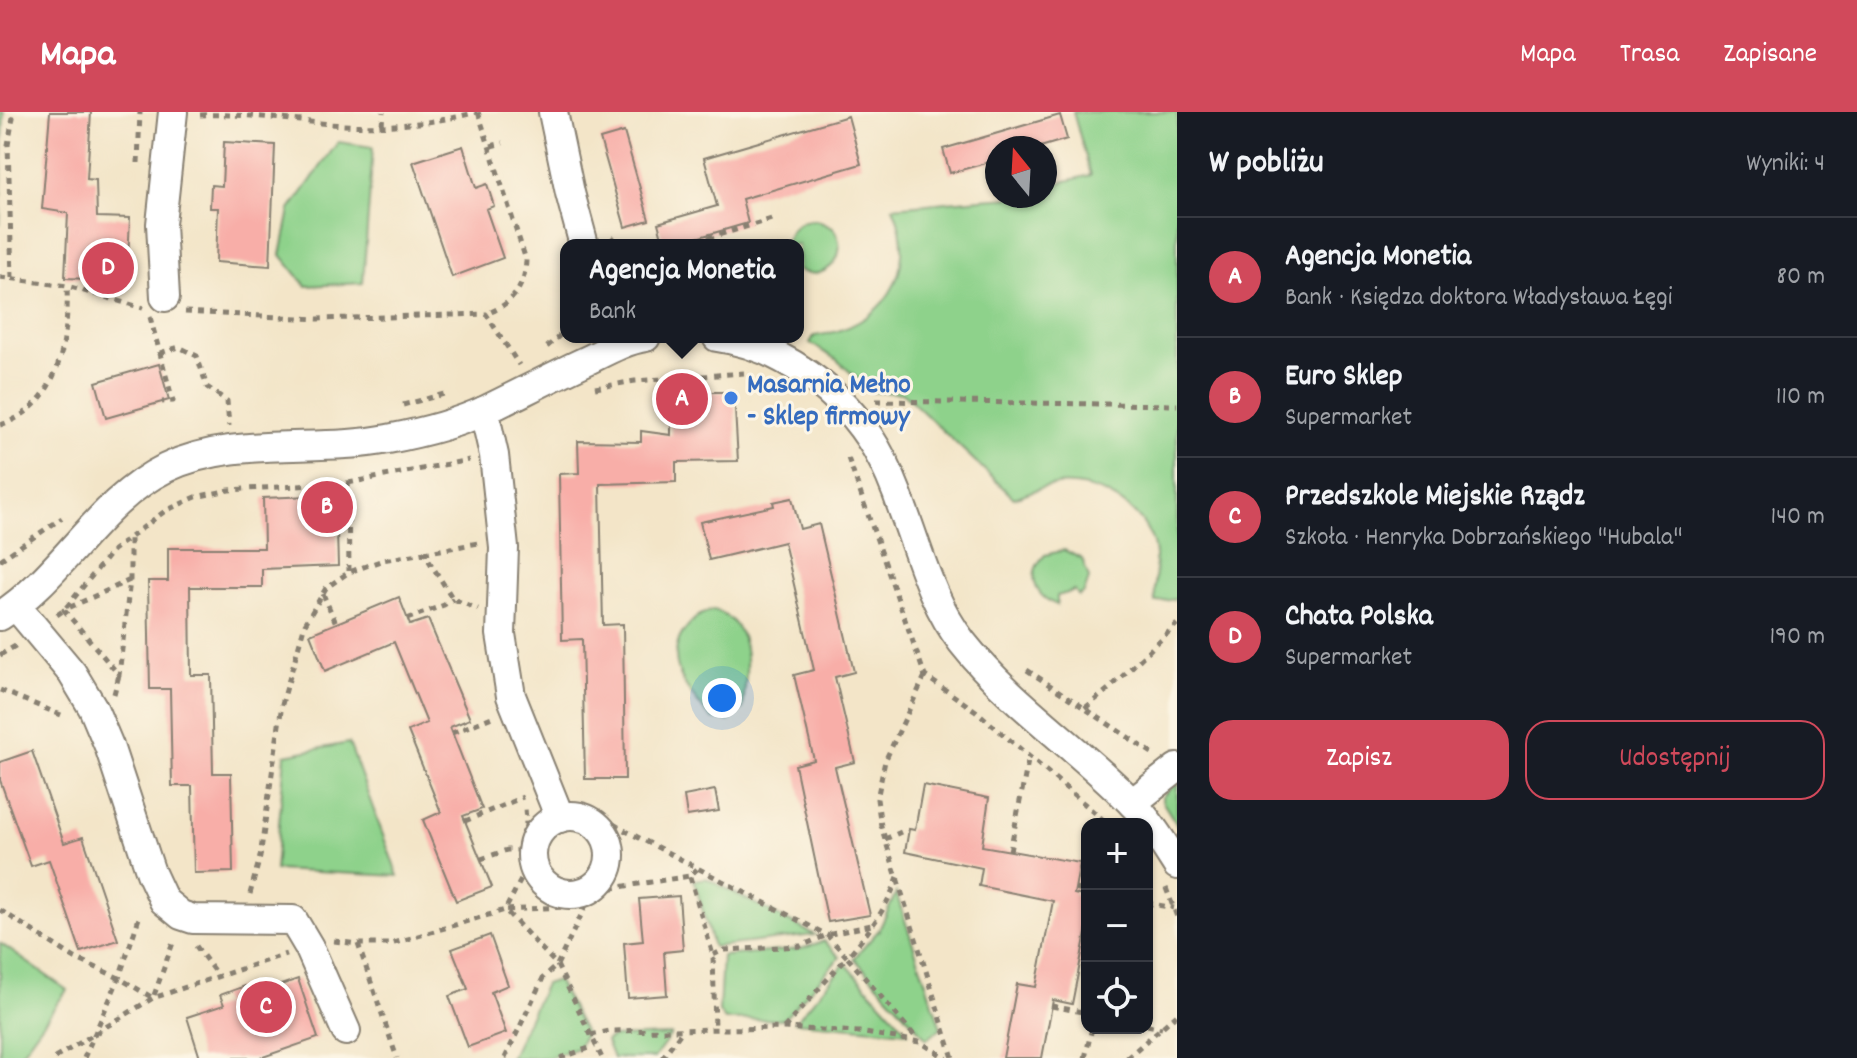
<!DOCTYPE html>
<html lang="pl">
<head>
<meta charset="utf-8">
<style>
	:root { --surface:#171b24; --page:#20242c; --text:#f1f3f6; --muted:#9ea1a6; --line:#363941; --accent:#d1495b }
	body { margin:0; font-family:Dekko,sans-serif; background:var(--page); color:var(--text) }
	.controls { position:absolute; right:24px; bottom:24px; display:grid; overflow:hidden; border-radius:16px; box-shadow:0 2px 6px #0004 }
	.controls button { width:72px; height:72px; display:grid; place-items:center; padding:0; border:0; border-bottom:2px solid var(--line); background:var(--surface); color:var(--text); font:40px sans-serif }
	.compass { position:absolute; left:985px; top:24px; width:72px; height:72px; border-radius:50%; background:var(--surface); box-shadow:0 2px 6px #0004; rotate:342deg }
	.you { position:absolute; left:722px; top:586px; width:28px; height:28px; margin:-20px; border:6px solid #fff; border-radius:50%; background:#1a73e8; box-shadow:0 0 0 12px #1a73e833 }
	.badge { display:grid; place-items:center; width:52px; height:52px; border-radius:50%; background:var(--accent); color:#fff; font-size:26px; font-weight:700 }
	.pin { position:absolute; translate:-50% -50%; border:4px solid #fff; box-shadow:0 2px 8px #0006 }
	.popup { position:absolute; left:560px; top:127px; width:244px; height:104px; box-sizing:border-box; display:grid; place-content:center; border-radius:16px; background:var(--surface); filter:drop-shadow(0 2px 6px #0005); font-size:26px; white-space:nowrap; color:var(--muted) }
	.popup b { font-size:30px; color:var(--text) }
	.popup::after { content:''; position:absolute; left:50%; top:100%; margin-left:-16px; border:16px solid transparent; border-top-color:var(--surface) }
	.list { margin:0; padding:0; list-style:none }
	h2 { display:flex; justify-content:space-between; align-items:center; height:104px; margin:0; padding:0 32px; font-size:34px }
	h2 small { font-size:26px; font-weight:400; color:var(--muted) }
	.list li { display:grid; grid-template-columns:52px 1fr auto; gap:24px; align-items:center; box-sizing:border-box; height:120px; padding:0 32px; border-top:2px solid var(--line) }
	.list b { display:block; font-size:30px; white-space:nowrap }
	.list p { margin:0; font-size:26px; white-space:nowrap; color:var(--muted) }
	.list em { font-size:26px; font-style:normal; color:var(--muted) }
	.actions { display:flex; gap:16px; padding:24px 32px }
	.actions a { flex:1; padding:18px 0; border:2px solid var(--accent); border-radius:24px; text-align:center; font-size:28px; color:var(--accent) }
	.actions .main { background:var(--accent); color:#fff }
	.icon { flex:none; width:44px; height:44px; fill:none; stroke:currentColor; stroke-width:2; stroke-linecap:round; stroke-linejoin:round }
	.map { position:relative; flex:none; width:1177px; height:946px; overflow:hidden }
	header { display:flex; align-items:center; gap:48px; box-sizing:border-box; height:112px; padding:0 40px; background:var(--accent); color:#fff }
	header strong { font-size:38px }
	nav { display:flex; gap:44px; margin-inline-start:auto; font-size:28px }
	main { display:flex }
	aside { flex:1; background:var(--surface) }
	.map>svg:first-child { display:block }
	.green { fill:#8ed28b; stroke:#557754; stroke-width:2 }
	.building { fill:#f8aea8 }
	.lines { fill:none; stroke-linecap:round; stroke-linejoin:round }
	.minor-casing { stroke:#888072; stroke-width:32 }
	.path { stroke:#888072; stroke-width:5; stroke-dasharray:6 6; stroke-linecap:butt }
	.minor { stroke:#fff; stroke-width:28 }
	.shop-dot { fill:#3f7fe0; stroke:#fcf5e5; stroke-width:3 }
	.labels { text-anchor:middle; stroke-width:6; stroke-linejoin:round; paint-order:stroke }
	.shop-label { font-size:28px; font-weight:bold; fill:#366cbe; stroke:#fcf5e5; text-anchor:start }
</style>
</head>
<body>
<header>
<strong>Mapa</strong>
<nav><a>Mapa</a><a>Trasa</a><a>Zapisane</a></nav>
</header>
<main>
<div class="map">
<svg width="1177" height="946" viewBox="0 0 1177 946">
	<rect width="100%" height="100%" fill="#fcf5e5"/>
	<filter id="ink" filterUnits="userSpaceOnUse"><feTurbulence type="fractalNoise" baseFrequency=".0125" numOctaves="2"/><feDisplacementMap in="SourceGraphic" scale="16" xChannelSelector="R" yChannelSelector="G"/><feConvolveMatrix kernelMatrix="1 2 1 2 8 2 1 2 1" color-interpolation-filters="sRGB"/></filter>
	<filter id="wash" filterUnits="userSpaceOnUse"><feTurbulence type="fractalNoise" baseFrequency=".006" numOctaves="4" result="noise"/><feDisplacementMap in="SourceGraphic" scale="32" xChannelSelector="R" yChannelSelector="G"/><feGaussianBlur stdDeviation="1.8" result="paint"/><feColorMatrix in="noise" values="0 0 0 0 0 0 0 0 0 0 0 0 0 0 0 0 0 1.4 0 .05"/><feComposite in="paint" operator="in"/></filter>
	<g filter="url(#wash)">
		<rect width="100%" height="100%" fill="#f3e5c8"/>
		<g class="green">
			<polygon points="0,0 4,0 0,113"/>
			<path d="M1073,0h104v487l-22,3c-1,-19 3,-45 -3,-62 -15,-39 -63,-61 -102,-54 -12,2 -24,8 -36,12l-111,-105 -31,-1 -35,-32 -27,-17 4,-7c68,-8 107,-63 79,-129 51,-4 101,-11 152,-11v-10l46,-11z"/>
			<polygon points="338,30 373,35 363,171 306,174 281,143 290,98"/>
			<path d="M816,108l17,8c19,26 -7,56 -35,42v-25h-13c4,-16 14,-26 31,-25z"/>
			<path d="M1064,438l18,9 7,19 -5,15 -6,3 -3,-5 -18,5v9c-23,-9 -31,-31 -12,-50z"/>
			<path d="M714,498c42,14 32,63 29,98l-14,13 -16,-2c-24,-24 -54,-61 -25,-93 9,-10 13,-13 26,-16z"/>
			<polygon points="349,631 398,764 275,758 285,643"/>
			<polygon points="1177,670 1177,713 1162,689 1162,685"/>
			<polygon points="706,766 815,823 713,835 694,768"/>
			<polygon points="896,781 941,916 927,927 854,846 879,818"/>
			<polygon points="824,829 840,845 784,907 725,908 719,900 722,844 801,837"/>
			<polygon points="0,831 67,878 20,943 0,946"/>
			<polygon points="845,851 908,920 795,910"/>
			<polygon points="557,868 585,921 578,936 548,946 510,946 545,872"/>
			<polygon points="671,923 654,946 613,946 606,929 612,925"/>
		</g>
		<g id="blocks">
			<g class="building">
				<polygon points="50,0 91,0 87,67 96,68 97,105 130,106 128,148 117,147 116,168 65,166 68,101 42,97"/>
				<polygon points="1060,3 1067,27 1037,36 997,36 997,48 950,61 943,37"/>
				<polygon points="848,4 861,52 742,87 748,111 672,133 664,133 658,111 717,94 704,46"/>
				<polygon points="624,20 649,108 625,115 600,27"/>
				<polygon points="224,30 275,33 270,154 216,150 218,96 210,96 211,73 222,74"/>
				<polygon points="463,34 476,76 487,72 494,94 486,97 503,146 452,165 413,50"/>
				<polygon points="159,252 169,288 106,306 96,270"/>
				<polygon points="671,280 734,280 738,349 676,350 676,370 600,372 603,513 623,512 625,667 585,667 582,527 562,528 559,362 579,361 578,329 641,330 641,319 671,323"/>
				<polygon points="336,383 338,454 262,457 262,475 190,475 191,563 211,563 213,661 231,661 233,760 194,761 192,674 172,674 170,577 150,577 148,469 168,469 168,436 264,436 263,386"/>
				<polygon points="792,386 800,417 819,412 854,560 835,565 855,650 835,655 870,803 828,810 795,653 814,648 794,563 814,558 784,430 709,448 700,410 774,394 773,390"/>
				<polygon points="399,485 410,513 428,507 470,607 450,615 482,697 463,704 492,775 456,789 423,708 441,700 408,619 427,611 394,530 325,559 310,522"/>
				<polygon points="32,639 64,731 83,725 118,828 81,840 49,748 31,754 0,668 0,650"/>
				<polygon points="923,673 989,686 982,734 1080,751 1074,782 1087,785 1087,816 1072,892 1053,888 1042,946 1003,946 1017,872 1036,875 1053,789 979,774 982,756 905,740 909,717 915,718"/>
				<polygon points="715,678 719,699 687,704 684,684"/>
				<polygon points="679,784 683,838 664,840 667,883 628,886 624,831 643,829 639,787"/>
				<polygon points="490,823 508,873 491,880 506,921 468,935 449,884 468,877 452,837"/>
				<polygon points="298,867 318,926 260,946 200,946 187,905 224,893 220,883 245,874 249,884"/>
			</g>
		</g>
	</g>
	<g filter="url(#ink)">
		<use href="#blocks" fill-opacity="0" stroke="#888072" stroke-width="2"/>
		<g class="lines">
			<g class="minor-casing">
				<g id="minor">
					<polyline points="553,0 570,81 584,133"/>
					<polyline points="165,185 161,112 173,0"/>
					<path d="M717,225c65,9 126,55 159,111 11,19 20,41 27,62 17,45 29,93 59,132 48,61 114,104 168,159 19,19 33,42 47,64"/>
					<polyline points="484,299 494,343 504,436 501,522 511,584 560,706"/>
					<polyline points="16,494 72,561 93,596 109,634 151,761 164,789 181,803 193,807 293,808 309,835 346,919"/>
					<path d="M0,504c64,-41 97,-114 166,-148 68,-33 150,-15 222,-29 32,-6 68,-15 98,-29 35,-17 69,-35 104,-51 18,-9 36,-19 56,-22"/>
					<polyline points="1132,691 1177,656"/>
					<circle cx="571" cy="743" r="39"/>
				</g>
			</g>
			<g class="path">
				<path d="M478,0l48,148c-1,28 -14,44 -40,54"/>
				<path d="M200,3c43,-2 86,5 130,9 49,4 99,1 147,-12"/>
				<polyline points="382,13 383,0"/>
				<polyline points="491,34 503,31"/>
				<polyline points="138,51 140,0"/>
				<polyline points="611,125 620,133"/>
				<polyline points="685,133 772,107"/>
				<polyline points="0,165 67,174 143,196"/>
				<polyline points="12,166 8,33 14,0"/>
				<polyline points="185,200 318,207 486,202 519,253"/>
				<polyline points="150,205 173,289 162,290"/>
				<polyline points="547,235 566,218"/>
				<polyline points="160,241 179,235 197,244 207,275 227,289 229,314"/>
				<polyline points="595,276 635,269 744,261"/>
				<polyline points="876,289 1177,293"/>
				<polyline points="403,293 448,281"/>
				<path d="M0,313c59,-18 69,-85 67,-139"/>
				<polyline points="848,346 925,564 976,599 1108,712"/>
				<polyline points="348,371 469,348"/>
				<polyline points="424,441 478,431"/>
				<polyline points="0,448 62,406"/>
				<polyline points="130,468 64,498 119,563 130,468 130,425"/>
				<polyline points="323,482 336,511"/>
				<polyline points="57,503 64,498 113,438 165,399 196,385 229,378 348,371 349,460"/>
				<polyline points="407,507 444,493 453,487"/>
				<polyline points="0,543 17,533"/>
				<polyline points="1027,558 1152,641"/>
				<polyline points="925,564 885,649 877,687 881,714 953,946"/>
				<polyline points="0,578 66,605"/>
				<polyline points="114,582 119,563"/>
				<polyline points="1085,596 1110,576 1177,512"/>
				<polyline points="452,621 492,605"/>
				<path d="M583,693l37,23 207,107 20,22c23,-26 39,-48 51,-80"/>
				<polyline points="465,709 523,685"/>
				<polyline points="885,727 901,720"/>
				<polyline points="1010,739 1029,644"/>
				<polyline points="481,747 507,738 521,738"/>
				<polyline points="690,765 713,843 715,916"/>
				<polyline points="1166,776 1177,805"/>
				<polyline points="1075,777 1087,780"/>
				<polyline points="250,782 260,745 282,592 305,512 326,476 349,460 383,448 424,441 453,487 478,497"/>
				<polyline points="1147,791 1174,796"/>
				<polyline points="585,794 505,798 557,853 602,946"/>
				<polyline points="0,798 75,846 119,866 153,886 174,828"/>
				<polyline points="334,829 358,832 391,832 505,798 524,762 521,738 526,713 525,694"/>
				<polyline points="358,832 397,946"/>
				<polyline points="196,834 217,863"/>
				<polyline points="713,843 724,838 801,834 827,823 876,812"/>
				<polyline points="1052,894 1087,901"/>
				<polyline points="1147,913 1162,916"/>
				<polyline points="784,916 847,845 919,929"/>
				<polyline points="591,923 610,919 784,916 859,920 920,930 946,946"/>
				<polyline points="55,946 153,886 286,842"/>
				<polyline points="84,946 119,866 140,803"/>
				<polyline points="505,946 543,866 557,853 586,793 613,776 690,764 698,756"/>
				<polyline points="560,946 595,934"/>
				<polyline points="662,946 682,919"/>
				<polyline points="1085,946 1092,916"/>
				<polyline points="1127,946 1177,902"/>
			</g>
			<use href="#minor" class="minor"/>
		</g>
	</g>
	<circle class="shop-dot" cx="731" cy="286" r="8"/>
	<g class="labels">
		<g class="shop-label">
			<text x="747" y="280">Masarnia Mełno<tspan x="747" dy="32">- Sklep firmowy</tspan></text>
		</g>
	</g>
</svg>
<div class="controls">
<button>+</button>
<button>−</button>
<button><svg class="icon" aria-label="locate" viewBox="0 0 24 24"><circle cx="12" cy="12" r="6"/><path d="M12 2v4M12 18v4M2 12h4M18 12h4"/></svg></button>
</div>
<svg class="compass" viewBox="-18 -18 36 36"><path d="M0-13l5 13h-10z" fill="#e53935"/><path d="M0 13l5-13h-10z" fill="#9ea1a6"/></svg>
<div class="you"></div>
<div class="pin badge" style="left:682px;top:287px">A</div>
<div class="popup"><b>Agencja Monetia</b>Bank</div>
<div class="pin badge" style="left:327px;top:395px">B</div>
<div class="pin badge" style="left:266px;top:895px">C</div>
<div class="pin badge" style="left:108px;top:156px">D</div>
</div>
<aside>
<h2>W pobliżu<small>Wyniki: 4</small></h2>
<ul class="list">
<li><span class="badge">A</span><div><b>Agencja Monetia</b><p>Bank · Księdza doktora Władysława Łęgi</p></div><em>80 m</em></li>
<li><span class="badge">B</span><div><b>Euro Sklep</b><p>Supermarket</p></div><em>110 m</em></li>
<li><span class="badge">C</span><div><b>Przedszkole Miejskie Rządz</b><p>Szkoła · Henryka Dobrzańskiego &quot;Hubala&quot;</p></div><em>140 m</em></li>
<li><span class="badge">D</span><div><b>Chata Polska</b><p>Supermarket</p></div><em>190 m</em></li>
</ul>
<div class="actions"><a class="main">Zapisz</a><a>Udostępnij</a></div>
</aside>
</main>
</body>
</html>
